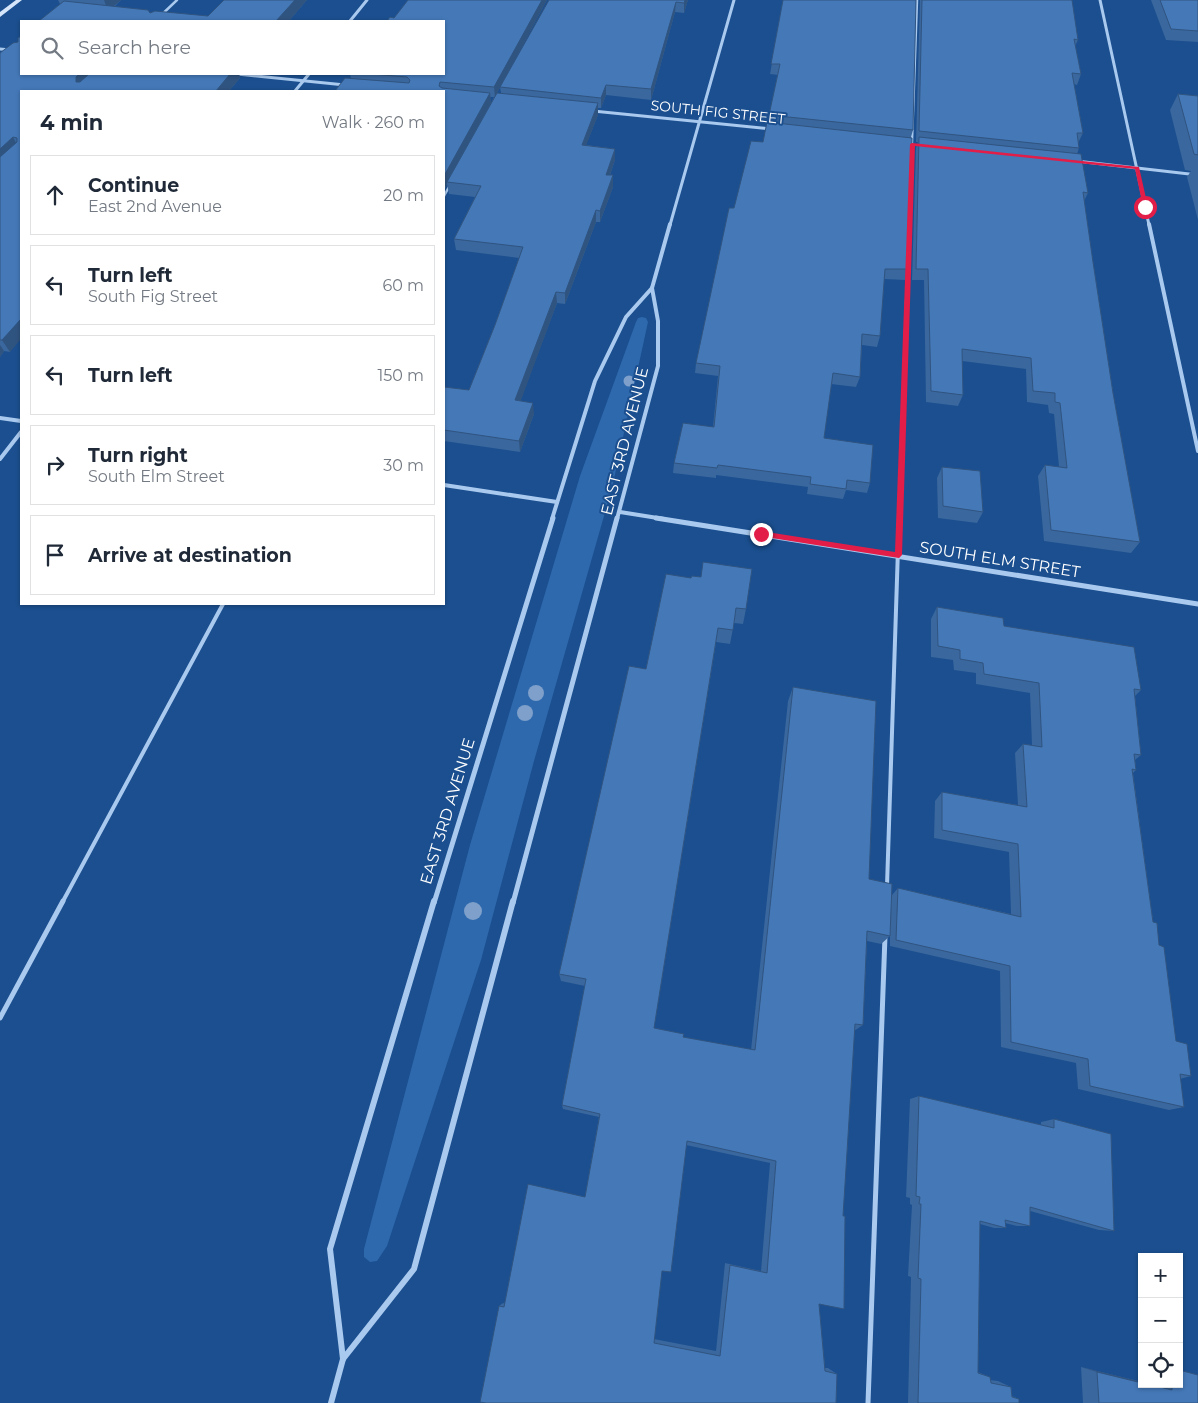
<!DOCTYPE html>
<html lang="en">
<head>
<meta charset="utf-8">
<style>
	:root { --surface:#fff; --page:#f6f6f7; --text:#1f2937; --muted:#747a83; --line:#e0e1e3 }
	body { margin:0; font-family:Montserrat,sans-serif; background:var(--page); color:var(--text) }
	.controls { position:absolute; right:15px; bottom:15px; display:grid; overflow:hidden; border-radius:0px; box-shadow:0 1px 4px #0004 }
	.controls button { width:45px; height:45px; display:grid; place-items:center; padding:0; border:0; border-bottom:1px solid var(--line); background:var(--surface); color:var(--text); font:25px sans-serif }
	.stop { position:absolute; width:15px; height:15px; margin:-11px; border:4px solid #e11d48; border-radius:50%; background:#fff }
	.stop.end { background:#e11d48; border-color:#fff; box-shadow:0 1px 5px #0008 }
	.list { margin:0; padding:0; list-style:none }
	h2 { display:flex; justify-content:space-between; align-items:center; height:65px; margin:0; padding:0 20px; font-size:21px }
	h2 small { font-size:16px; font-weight:400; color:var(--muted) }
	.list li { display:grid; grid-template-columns:32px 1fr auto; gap:15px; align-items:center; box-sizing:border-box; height:80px; margin:0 10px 10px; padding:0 10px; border:1px solid var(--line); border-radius:0px }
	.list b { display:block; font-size:19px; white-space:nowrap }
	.list p { margin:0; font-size:16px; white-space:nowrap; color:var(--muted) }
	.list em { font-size:16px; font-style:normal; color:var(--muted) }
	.icon { flex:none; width:28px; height:28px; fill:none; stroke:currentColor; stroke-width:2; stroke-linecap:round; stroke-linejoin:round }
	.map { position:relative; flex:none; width:1198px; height:1403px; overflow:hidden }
	.search { position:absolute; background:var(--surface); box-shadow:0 1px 4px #0004; left:20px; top:20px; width:425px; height:55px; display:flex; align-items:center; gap:12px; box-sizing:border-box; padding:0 18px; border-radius:0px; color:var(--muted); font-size:19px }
	.panel { position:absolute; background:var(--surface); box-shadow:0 1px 4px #0004; left:20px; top:90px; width:425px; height:515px; border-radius:0px }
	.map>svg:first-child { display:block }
	.green { fill:#2e69ad }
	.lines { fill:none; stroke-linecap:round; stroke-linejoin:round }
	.lane-far3 { stroke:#a9c9ee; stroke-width:2.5 }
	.lane-far2 { stroke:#a9c9ee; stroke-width:3 }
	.lane-far1 { stroke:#a9c9ee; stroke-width:4 }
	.lane { stroke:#a9c9ee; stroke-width:5 }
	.street-far3 { stroke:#a9c9ee; stroke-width:3 }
	.street-far2 { stroke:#a9c9ee; stroke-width:4 }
	.street-far1 { stroke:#a9c9ee; stroke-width:5 }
	.street { stroke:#a9c9ee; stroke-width:6 }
	.secondary { fill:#d6e6fa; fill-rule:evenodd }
	.tree { fill:#7ea0ca }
	.wall { fill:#3a679d; fill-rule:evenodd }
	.shaded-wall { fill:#305480 }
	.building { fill:#4478b7; stroke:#305480; fill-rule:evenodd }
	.route { fill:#e11d48 }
	.labels { text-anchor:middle; stroke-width:4; stroke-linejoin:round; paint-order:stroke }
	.far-street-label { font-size:14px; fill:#fff; stroke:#1b4f8f }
	.street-label { font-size:16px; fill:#fff; stroke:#1b4f8f }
</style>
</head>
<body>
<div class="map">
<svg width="1198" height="1403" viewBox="0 0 1198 1403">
	<rect width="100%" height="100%" fill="#1b4f8f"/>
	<polygon class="green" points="642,317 646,318 648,322 612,488 534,761 481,960 387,1246 377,1261 370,1262 364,1257 364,1249 470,845 580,476 636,322 638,318"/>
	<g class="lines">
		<g class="lane-far3">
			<polyline points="155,21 177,0"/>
			<polyline points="444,196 450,185"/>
			<polyline points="909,225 917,0"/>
		</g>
		<polyline class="lane-far2" points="899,519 909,224"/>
		<g class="lane-far1">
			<polyline points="887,886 899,518"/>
			<polyline points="62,903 223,604"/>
		</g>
		<g class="lane">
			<polyline points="0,1018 63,901"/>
			<polyline points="868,1403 885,936"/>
		</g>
		<g class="street-far3">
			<polyline points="1100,0 1149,225"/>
			<polyline points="350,21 367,0"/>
			<polyline points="0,49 21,51"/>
			<polyline points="237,74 345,85"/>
			<polyline points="295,91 309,74"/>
			<polyline points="593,111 771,129"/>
			<polyline points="1076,161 1198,175"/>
			<polyline points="670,225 734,0"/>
		</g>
		<g class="street-far2">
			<polyline points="1149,224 1198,451"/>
			<polyline points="0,418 21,421"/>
			<polyline points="0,459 21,432"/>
			<polyline points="444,485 557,502"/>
			<polyline points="620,512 664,519"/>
			<polyline points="552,519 595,381 626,317 652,288 670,224"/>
			<polyline points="617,519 658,366 658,321 652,288"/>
		</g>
		<g class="street-far1">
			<polyline points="656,518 1198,604"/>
			<polyline points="434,903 553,518"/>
			<polyline points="513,903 617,518"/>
		</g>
		<g class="street">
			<polyline points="343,1359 330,1249 434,901"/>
			<polyline points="331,1403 343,1359 414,1269 513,901"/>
		</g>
		<polygon class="secondary" points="16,0 22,0 0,17 0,12"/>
	</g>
	<g class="tree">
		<circle cx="629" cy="381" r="5.5"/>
		<circle cx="536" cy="693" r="8"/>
		<circle cx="525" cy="713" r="8"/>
		<circle cx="473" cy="911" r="9"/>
	</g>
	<g class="wall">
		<polygon points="58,0 121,0 114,7 150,13 208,16 224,0 307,0 289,21 39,21 60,4"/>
		<path d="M547,0l-50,93h4l-1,-6 49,-87h139l-4,13 -9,-1 -24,88 -45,-5 -5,13h-3v7l-12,30 29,4v11l-5,15h3v12l-13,35h-4l-31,82 -8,-1 -37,98 14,13 -14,38 -76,-11v-54l25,3 26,-65 24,-67 -63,-8 -2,-11 21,-42 -26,-3 -2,-10 -3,6v-99l-93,-12 -1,-5h94l-50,-56zM490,97h4l-3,6z"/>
		<polygon points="783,0 913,130 911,137 908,269 905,280 884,279 880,336 877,347 862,345 860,377 856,387 831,384 824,438 870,483 867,493 846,490 843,499 807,494 808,487 716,475 716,478 673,473 674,463 713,427 718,376 695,373 696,363 734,208 763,142 768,122 778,75 770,74"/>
		<polygon points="920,0 1072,0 1078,40 1075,46 1081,74 1077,85 1074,84 1083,133 1078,143 1079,148 1077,154 1088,193 1084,201 1093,262 1113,393 1140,542 1131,553 1044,541 1038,476 1045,465 1059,467 1054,414 1049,413 1048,405 1027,402 1026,369 962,361 963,395 958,406 926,402 924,280 912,280 916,148 918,142 916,142"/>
		<polygon points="1151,0 1198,0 1198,42 1166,40"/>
		<polygon points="18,42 21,74 239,74 240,78 229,91 21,91 10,352 4,351 0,357 0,53"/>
		<polygon points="1178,94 1198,96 1198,220 1187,177 1191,171 1185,170 1170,110"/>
		<polygon points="942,467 983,512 977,523 938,518 937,478"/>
		<path d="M666,574l80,35 -3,15 -9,-1 -4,21 -14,-2 -62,386 29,9 68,13 37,-349 5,-14 76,192 23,16 6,-7 113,26 -2,-62 -75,-14 1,-37 7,-9 76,13 -3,-52 8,-9 9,1 -2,-52 -54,-9v-11l-22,-3 -1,-10 -22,-3v-38l6,-12 67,19 137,64 -6,6 6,59 -6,5 1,10 -3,3 20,149 6,23 17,96 15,35 -11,3 4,28 -15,3 -91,-21 -2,-26 -75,-16 -1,-76 -110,-25v-25v15l-9,8 -14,-3 -4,84 -9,6 -35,273 6,64h3l9,6 -1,29 -337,-97 4,-3 2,1 80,-107 14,-80 -36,-8 -1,-4 23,-119 -24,-5 -2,-7 87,-305zM686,1145l84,18 -9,108 -36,-8 -9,88 -62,-12 8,-68z"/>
		<polygon points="919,1096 1041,1125 1041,1122 1054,1119 1114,1231 1099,1230 1030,1211 1030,1226 1017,1226 1005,1223 1006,1228 994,1228 980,1224 978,1372 990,1377 990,1380 998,1381 1011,1387 1012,1396 1019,1399 1019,1403 908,1403 911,1277 908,1276 912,1205 910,1204 910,1198 906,1197 910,1099"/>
		<polygon points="1081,1367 1142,1382 1142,1384 1179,1384 1198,1403 1083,1403"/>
	</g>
	<g class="shaded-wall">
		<polygon points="104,0 121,0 108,11"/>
		<polygon points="295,0 307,0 289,21 276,21"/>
		<polygon points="542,0 547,0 495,97 494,87"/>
		<polygon points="685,0 688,0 684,13 684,3"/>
		<polygon points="676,2 675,12 651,100 651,89"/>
		<polygon points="79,74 97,74 81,89 76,82 76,77"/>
		<polygon points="230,74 239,74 240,78 229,91 216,91"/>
		<polygon points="606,85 606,95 601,108 601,98"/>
		<polygon points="490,93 491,103 447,182 447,184 444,190 444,176"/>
		<polygon points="598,103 598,115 582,156 582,145"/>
		<polygon points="13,137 19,149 0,167 0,149"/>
		<polygon points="615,149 615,160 606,186 606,175"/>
		<polygon points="613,175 613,187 600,222 600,211"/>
		<polygon points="596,210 596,222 565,304 565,293"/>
		<polygon points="556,292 557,303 517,411 515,400"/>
		<polygon points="21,319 21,339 10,352 2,340"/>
		<polygon points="0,345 4,351 0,357"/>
		<polygon points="533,403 534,414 520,452 519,441"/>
		<polygon points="1081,1367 1142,1382 1142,1383 1097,1372"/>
	</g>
	<g class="building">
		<polygon points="224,0 295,0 276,21 39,21 64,1 148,10 150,13 155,11 208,16"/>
		<polygon points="408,0 542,0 494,87 440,82 439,86 442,88 490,93 444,176 444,91 335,91 345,78 409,83 410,80 407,77 371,74 444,74 444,21 387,21 390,17 394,18"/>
		<polygon points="549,0 685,0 684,3 676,2 651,89 606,85 601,98 500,87"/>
		<polygon points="783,0 916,0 913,130 769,115 780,64 771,64"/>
		<polygon points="922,0 1072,0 1078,40 1074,39 1081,74 1072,73 1083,133 1077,133 1079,148 919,131"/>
		<polygon points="1160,0 1198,0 1198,31 1171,29"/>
		<polygon points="21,36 21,74 79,74 76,77 76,82 80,82 89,74 230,74 216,91 21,91 21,319 2,340 0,340 0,157 17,142 17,138 13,137 0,149 0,53 13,43 18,42 18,38"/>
		<polygon points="497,93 598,103 582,145 615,149 606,175 613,175 600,211 596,210 565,293 556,292 515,400 533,403 519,441 444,430 444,387 469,390 495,325 523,247 454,239 481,186 447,182"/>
		<polygon points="1178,94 1198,96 1198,155 1194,154"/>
		<polygon points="767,122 912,138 908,269 885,269 880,336 862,334 860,377 833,373 824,438 873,445 870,483 847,480 846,489 810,484 811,477 718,465 717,468 674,463 683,423 714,427 720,366 696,363 729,208 734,208 751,141 763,142"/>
		<polygon points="919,137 1081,154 1088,193 1083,192 1093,262 1113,393 1140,542 1051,530 1045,465 1067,468 1060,403 1055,402 1055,393 1033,391 1031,358 962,349 963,395 931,391 928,269 916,269"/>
		<polygon points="942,467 980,471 983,512 943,506"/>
		<path d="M703,562l49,7 -6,40 -10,-1 -3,22 -15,-2 -64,400 30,6 -1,3 72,13 38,-363 83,14 -7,178 23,5 -2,52 -23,-5 -4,94 -8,-1 -12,192h2l-1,93 -25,-5 6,67 12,3 -1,29h-350l-6,-1 19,-96 5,1 24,-123 57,13 15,-83 -38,-9 24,-126 -27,-5 70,-308 17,3 20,-95 25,4 1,-2 9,1zM687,1141l89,20 -9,112 -37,-8 -10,91 -66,-13 8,-72 9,1z"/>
		<polygon points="937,607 1003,618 1004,626 1134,647 1141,690 1134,689 1141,755 1134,754 1136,770 1132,769 1153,922 1157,923 1159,945 1164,947 1176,1041 1187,1044 1191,1076 1180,1074 1184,1107 1090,1086 1088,1059 1011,1042 1010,966 896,940 898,888 1021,917 1018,844 942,830 942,792 1027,807 1023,744 1042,747 1039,683 984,674 983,663 960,659 960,650 938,646"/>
		<polygon points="919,1096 1054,1128 1054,1119 1111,1134 1114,1231 1030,1207 1030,1226 1005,1220 1006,1228 980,1221 978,1373 990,1377 991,1383 1011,1387 1012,1397 1019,1399 1019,1403 918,1403 921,1279 918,1278 921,1204 919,1204 920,1197 916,1196"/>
		<polygon points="1179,1370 1198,1375 1198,1403 1099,1403 1097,1372 1142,1383 1142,1384 1148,1384 1172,1390 1172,1384 1179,1384"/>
	</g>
	<polygon class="route" points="912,143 1139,167 1148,207 1145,209 1143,207 1135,169 915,146 902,555 899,558 759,536 759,532 761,531 895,552 910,144"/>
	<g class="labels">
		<g class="far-street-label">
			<text transform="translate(718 112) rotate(6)" y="5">SOUTH FIG STREET</text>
		</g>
		<g class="street-label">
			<text transform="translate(624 441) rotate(-76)" y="6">EAST 3RD AVENUE</text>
			<text transform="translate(1000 559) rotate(9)" y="6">SOUTH ELM STREET</text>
			<text transform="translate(447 811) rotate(-73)" y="6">EAST 3RD AVENUE</text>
		</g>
	</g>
</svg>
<div class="controls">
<button>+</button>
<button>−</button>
<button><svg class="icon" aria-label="locate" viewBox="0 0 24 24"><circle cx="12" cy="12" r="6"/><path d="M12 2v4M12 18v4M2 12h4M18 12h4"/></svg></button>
</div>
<div class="stop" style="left:1145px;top:207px"></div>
<div class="stop end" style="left:761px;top:534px"></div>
<div class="search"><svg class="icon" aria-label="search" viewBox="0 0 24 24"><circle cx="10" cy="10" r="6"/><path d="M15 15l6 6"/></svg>Search here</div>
<section class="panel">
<h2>4 min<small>Walk · 260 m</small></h2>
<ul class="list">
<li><svg class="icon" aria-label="ahead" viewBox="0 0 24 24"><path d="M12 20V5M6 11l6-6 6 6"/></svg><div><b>Continue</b><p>East 2nd Avenue</p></div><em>20 m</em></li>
<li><svg class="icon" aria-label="left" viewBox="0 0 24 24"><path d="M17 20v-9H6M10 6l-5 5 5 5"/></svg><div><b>Turn left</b><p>South Fig Street</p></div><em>60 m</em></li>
<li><svg class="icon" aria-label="left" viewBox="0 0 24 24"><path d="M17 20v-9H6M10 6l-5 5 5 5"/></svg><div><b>Turn left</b></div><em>150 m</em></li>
<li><svg class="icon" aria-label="right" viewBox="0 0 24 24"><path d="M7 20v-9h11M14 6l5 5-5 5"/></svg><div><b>Turn right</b><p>South Elm Street</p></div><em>30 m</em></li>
<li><svg class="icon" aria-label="arrive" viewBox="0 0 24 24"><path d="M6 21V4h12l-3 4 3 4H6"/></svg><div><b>Arrive at destination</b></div></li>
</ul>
</section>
</div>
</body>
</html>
